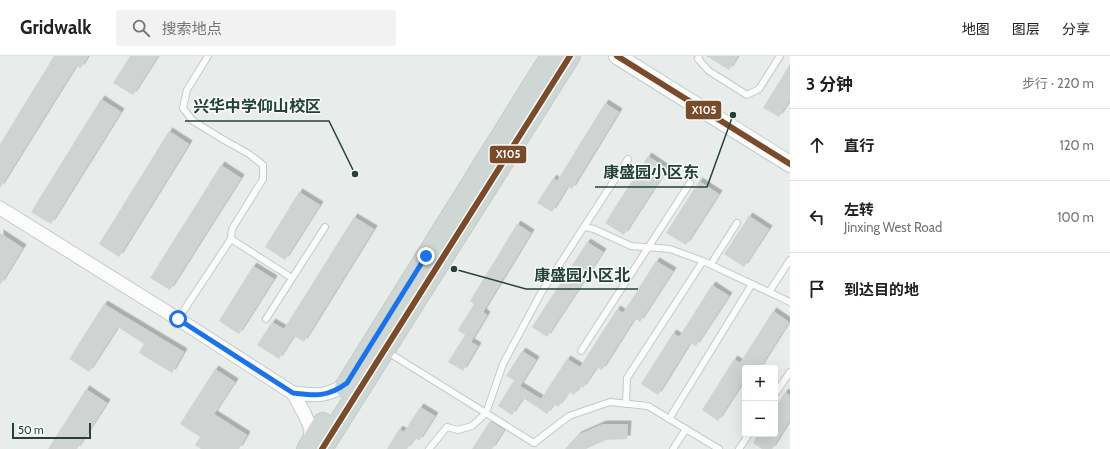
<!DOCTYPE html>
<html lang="zh">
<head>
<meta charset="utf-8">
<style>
	:root { --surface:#fff; --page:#f2f2f2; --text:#202124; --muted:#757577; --line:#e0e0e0 }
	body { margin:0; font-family:Cabin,"Noto Sans SC",sans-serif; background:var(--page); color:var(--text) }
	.controls { position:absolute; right:12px; bottom:12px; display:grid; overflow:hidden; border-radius:4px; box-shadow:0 4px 16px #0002 }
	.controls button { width:36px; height:36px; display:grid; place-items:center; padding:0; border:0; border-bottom:1px solid var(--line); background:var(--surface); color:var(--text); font:20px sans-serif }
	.scale { position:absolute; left:12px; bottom:10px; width:79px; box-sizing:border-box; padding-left:4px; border:2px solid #24423a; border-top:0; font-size:11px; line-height:14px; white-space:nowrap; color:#24423a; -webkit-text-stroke:3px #f7fbf9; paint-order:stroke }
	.stop { position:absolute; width:12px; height:12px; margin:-9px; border:3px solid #1a73e8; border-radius:50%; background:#fff }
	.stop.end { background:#1a73e8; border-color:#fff; box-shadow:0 1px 4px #0008 }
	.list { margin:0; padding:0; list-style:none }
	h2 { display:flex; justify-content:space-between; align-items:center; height:52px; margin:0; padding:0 16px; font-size:17px }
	h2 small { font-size:13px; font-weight:400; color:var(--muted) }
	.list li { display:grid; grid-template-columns:26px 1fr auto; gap:12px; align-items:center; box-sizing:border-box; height:72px; padding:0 16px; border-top:1px solid var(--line) }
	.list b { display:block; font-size:15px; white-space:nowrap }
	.list p { margin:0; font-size:13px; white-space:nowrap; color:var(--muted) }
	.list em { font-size:13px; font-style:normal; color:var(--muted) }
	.icon { flex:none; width:22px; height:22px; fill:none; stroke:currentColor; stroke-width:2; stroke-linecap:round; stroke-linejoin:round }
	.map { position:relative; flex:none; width:790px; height:393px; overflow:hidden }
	header { display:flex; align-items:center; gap:24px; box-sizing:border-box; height:56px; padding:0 20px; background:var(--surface); border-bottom:1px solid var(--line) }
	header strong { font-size:19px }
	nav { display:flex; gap:22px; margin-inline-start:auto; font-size:14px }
	.search { width:280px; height:36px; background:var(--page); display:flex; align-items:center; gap:10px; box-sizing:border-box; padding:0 14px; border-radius:4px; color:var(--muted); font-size:15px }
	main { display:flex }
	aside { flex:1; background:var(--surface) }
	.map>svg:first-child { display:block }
	.building { fill:#cfd4d2; filter:url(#shadow) }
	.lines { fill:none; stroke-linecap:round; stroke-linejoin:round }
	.service-casing { stroke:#c5cac8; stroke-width:8 }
	.minor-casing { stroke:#c5cac8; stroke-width:15 }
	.tertiary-casing { stroke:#c5cac8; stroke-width:18 }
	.primary-casing { stroke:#c3ccc9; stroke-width:22 }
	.service { stroke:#fcfcfc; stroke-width:6 }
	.minor { stroke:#fcfcfc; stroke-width:13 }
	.tertiary { stroke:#fcfcfc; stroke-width:16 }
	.primary { stroke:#cfd7d5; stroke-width:20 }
	.bus-1-casing { stroke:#f7fbf9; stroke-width:9 }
	.bus-1 { stroke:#7a4b2a; stroke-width:6 }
	.route { stroke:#1a73e8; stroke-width:5 }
	.leader { fill:none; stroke:#24423a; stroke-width:1.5 }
	.callout-dot { fill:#24423a; stroke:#f7fbf9; stroke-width:1.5 }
	.callout-label { font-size:16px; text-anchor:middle; font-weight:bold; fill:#24423a; stroke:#f7fbf9; stroke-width:3; stroke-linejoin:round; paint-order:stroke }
	.line-badge { stroke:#f7fbf9; stroke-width:1.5 }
	.badge-label { font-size:11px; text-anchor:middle; font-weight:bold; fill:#fff }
</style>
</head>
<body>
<header>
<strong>Gridwalk</strong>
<div class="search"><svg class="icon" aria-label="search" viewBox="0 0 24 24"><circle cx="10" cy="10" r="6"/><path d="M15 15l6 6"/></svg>搜索地点</div>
<nav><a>地图</a><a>图层</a><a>分享</a></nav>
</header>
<main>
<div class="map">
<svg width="790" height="393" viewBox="0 0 790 393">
	<defs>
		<filter id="shadow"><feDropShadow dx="3.5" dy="-3.5" stdDeviation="0" flood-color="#0004"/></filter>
	</defs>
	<rect width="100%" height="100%" fill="#e8edeb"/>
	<g class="building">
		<polygon points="54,0 88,0 81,12 76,10 0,132 0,88"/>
		<polygon points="130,0 158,0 133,39 113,27"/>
		<polygon points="706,0 738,0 729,14"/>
		<polygon points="790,8 790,44 779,61 763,52"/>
		<polygon points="101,43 121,56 51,168 31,156"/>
		<polygon points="605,47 619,56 572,133 568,130 552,156 537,147 553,122 557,125"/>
		<polygon points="169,75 189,88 119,201 99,188"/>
		<polygon points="648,100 667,113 624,179 605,167"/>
		<polygon points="221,109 241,122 170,234 150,222"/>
		<polygon points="699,125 719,138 686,189 666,177"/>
		<polygon points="299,136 320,149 285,204 265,191"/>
		<polygon points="749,160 769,173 744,211 724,198"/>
		<polygon points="354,161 374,173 304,286 294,280 279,303 257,289 272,266 284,273"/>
		<polygon points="517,168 531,177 483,256 487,259 471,286 478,290 463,315 448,306 465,279 458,274 474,248 470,245"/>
		<polygon points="0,177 23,192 0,229"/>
		<polygon points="587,186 603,196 547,281 532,271"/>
		<polygon points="656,205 673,215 640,266 635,262 602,314 597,311 583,332 580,330 574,339 569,336 558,351 554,348 547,358 523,342 512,359 498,350 514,324 506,320 522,295 536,304 520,330 541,343 567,303 580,311 617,253 623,257"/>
		<polygon points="253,210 274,223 239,278 219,265"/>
		<polygon points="712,229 729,240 696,290 690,287 658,339 641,328 673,277 679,281"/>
		<polygon points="104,248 184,296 172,317 139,297 144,288 118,271 89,316 69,303"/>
		<polygon points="773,255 789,266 760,312 745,312 745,323 718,365 702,354 734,303 740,307"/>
		<polygon points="215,313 235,326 214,358 247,379 239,393 201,393 195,389 200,381 180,368"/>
		<polygon points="86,333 107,347 77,393 48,393"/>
		<polygon points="785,336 790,340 790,364 772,393 762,393 753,387 758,378 775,378 775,352"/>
		<polygon points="420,351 435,360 419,385 415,382 407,393 387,393 399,373 404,376"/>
		<polygon points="490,365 504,374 492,393 472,393"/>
		<polygon points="603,368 628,368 627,383 606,384 586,393 565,393 578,379"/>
	</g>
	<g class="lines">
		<g class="service-casing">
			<g id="service">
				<polyline points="699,0 698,3 709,15 747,39 759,33 780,0"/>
				<polyline points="584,171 594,173 631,190 670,193 703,205 790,246"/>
				<polyline points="231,183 292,222"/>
				<polyline points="711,208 737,167"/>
				<polyline points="769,236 790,204"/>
				<polyline points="178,263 231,183 232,173 263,123 263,109 249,98 224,84 193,65 183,52 187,34 208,0"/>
				<polyline points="266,263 325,171"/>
				<polyline points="386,295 534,387 569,360 610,346 648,350 719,393"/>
				<polyline points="581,295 690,127"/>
				<polyline points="775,338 790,316"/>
				<polyline points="626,348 627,322 703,205"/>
				<polyline points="669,363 752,228"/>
				<polyline points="429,393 447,371 458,374 472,370 486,357 503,308 541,237 628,103"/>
				<polyline points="673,393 686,373"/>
				<polyline points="739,393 749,378"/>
			</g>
		</g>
		<g class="minor-casing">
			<g id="minor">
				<path d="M0,152l178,111 115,74c23,3 35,4 54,-10"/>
				<polyline points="293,337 304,357 311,373 310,387"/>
			</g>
		</g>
		<g class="tertiary-casing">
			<polyline id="tertiary" points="617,0 790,108"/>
		</g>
		<g class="primary-casing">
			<g id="primary">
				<polyline points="345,331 551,0"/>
				<polyline points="307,393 323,367"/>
				<polyline points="322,393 570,0"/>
			</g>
		</g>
		<use href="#service" class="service"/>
		<use href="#minor" class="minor"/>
		<use href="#tertiary" class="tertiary"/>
		<use href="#primary" class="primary"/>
		<g class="bus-1-casing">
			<g id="bus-1">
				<polyline points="617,0 790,108"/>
				<polyline points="322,393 570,0"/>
			</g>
		</g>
		<use href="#bus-1" class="bus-1"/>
	</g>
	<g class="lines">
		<path class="route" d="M178,263l115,74c23,3 35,4 54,-10l79,-127"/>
	</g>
	<path class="leader" d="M355 118L329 65H185M733 59L707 131H595M454 213L526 233H638"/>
	<g class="callout-dot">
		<circle cx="355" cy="118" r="4"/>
		<circle cx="733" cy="59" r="4"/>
		<circle cx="454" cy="213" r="4"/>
	</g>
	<g class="callout-label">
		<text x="257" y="56">兴华中学仰山校区</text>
		<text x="651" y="122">康盛园小区东</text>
		<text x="582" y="225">康盛园小区北</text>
	</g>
	<g class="line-badge">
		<rect x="685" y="44" width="37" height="20" rx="4" fill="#7a4b2a"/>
		<rect x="489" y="89" width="38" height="19" rx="4" fill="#7a4b2a"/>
	</g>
	<g class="badge-label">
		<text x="704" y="58">X105</text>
		<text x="508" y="102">X105</text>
	</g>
</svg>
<div class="controls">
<button>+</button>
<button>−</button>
</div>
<div class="scale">50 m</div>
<div class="stop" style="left:178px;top:263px"></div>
<div class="stop end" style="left:426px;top:200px"></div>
</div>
<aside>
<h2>3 分钟<small>步行 · 220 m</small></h2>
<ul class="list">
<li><svg class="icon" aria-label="ahead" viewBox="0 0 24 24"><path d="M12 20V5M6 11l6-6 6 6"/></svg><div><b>直行</b></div><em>120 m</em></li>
<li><svg class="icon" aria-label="left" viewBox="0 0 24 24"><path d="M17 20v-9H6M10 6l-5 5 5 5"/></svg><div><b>左转</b><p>Jinxing West Road</p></div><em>100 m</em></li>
<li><svg class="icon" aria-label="arrive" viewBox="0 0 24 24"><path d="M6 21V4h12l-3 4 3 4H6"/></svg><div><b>到达目的地</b></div></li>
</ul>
</aside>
</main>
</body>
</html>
